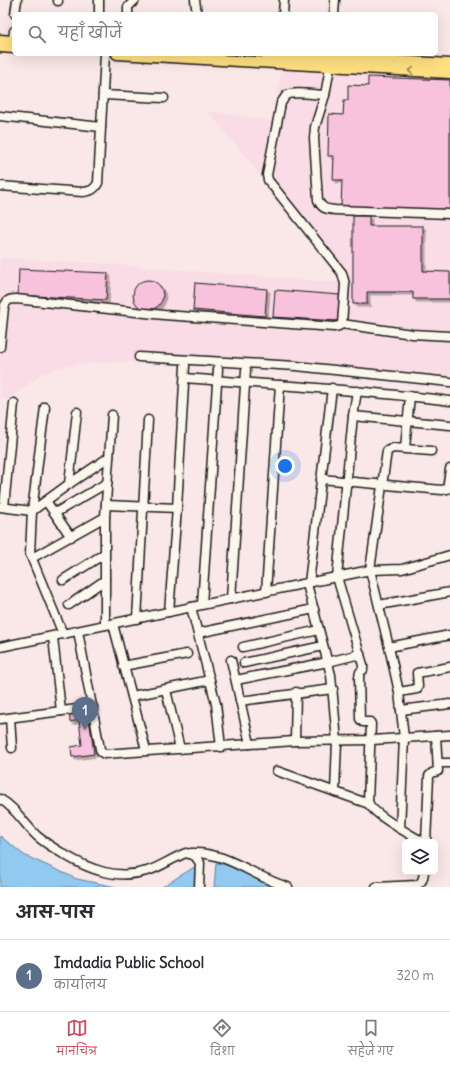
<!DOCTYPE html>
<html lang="hi">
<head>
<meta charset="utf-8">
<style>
	:root { --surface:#fff; --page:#f2f2f3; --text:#2b2b33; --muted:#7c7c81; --line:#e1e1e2; --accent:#d1495b }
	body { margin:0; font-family:Delius,"Playpen Sans Deva",sans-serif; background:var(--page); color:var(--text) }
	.controls { position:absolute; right:12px; bottom:12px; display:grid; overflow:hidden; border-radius:6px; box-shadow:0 4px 16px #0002 }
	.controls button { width:36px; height:36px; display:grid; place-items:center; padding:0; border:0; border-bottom:1px solid var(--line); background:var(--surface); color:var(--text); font:20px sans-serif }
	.you { position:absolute; left:285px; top:466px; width:14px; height:14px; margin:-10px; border:3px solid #fff; border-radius:50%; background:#1a73e8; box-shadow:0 0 0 6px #1a73e833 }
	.badge { display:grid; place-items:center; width:26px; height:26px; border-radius:50%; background:var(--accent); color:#fff; font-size:13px; font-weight:700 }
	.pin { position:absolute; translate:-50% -33px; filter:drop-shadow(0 1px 2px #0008) }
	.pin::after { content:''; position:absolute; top:21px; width:14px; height:12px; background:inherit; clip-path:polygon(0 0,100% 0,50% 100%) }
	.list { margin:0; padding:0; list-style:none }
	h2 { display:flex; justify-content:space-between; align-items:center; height:52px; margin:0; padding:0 16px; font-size:17px }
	h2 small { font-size:13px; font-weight:400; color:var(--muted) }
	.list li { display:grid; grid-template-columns:26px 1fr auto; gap:12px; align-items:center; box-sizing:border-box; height:72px; padding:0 16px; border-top:1px solid var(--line) }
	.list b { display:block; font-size:15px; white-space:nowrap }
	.list p { margin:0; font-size:13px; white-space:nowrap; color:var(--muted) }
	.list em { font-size:13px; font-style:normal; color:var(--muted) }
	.icon { flex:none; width:22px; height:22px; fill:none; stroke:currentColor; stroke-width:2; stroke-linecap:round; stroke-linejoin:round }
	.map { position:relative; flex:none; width:450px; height:887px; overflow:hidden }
	.search { position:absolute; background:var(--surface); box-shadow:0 4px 16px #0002; left:12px; right:12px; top:12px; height:44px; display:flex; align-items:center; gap:10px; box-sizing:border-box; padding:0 14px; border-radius:6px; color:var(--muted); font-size:15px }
	.sheet { height:124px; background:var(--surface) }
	nav { display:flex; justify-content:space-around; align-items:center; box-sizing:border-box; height:56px; border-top:1px solid var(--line); background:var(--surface); font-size:11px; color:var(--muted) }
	nav a { display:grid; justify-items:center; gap:2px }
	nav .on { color:var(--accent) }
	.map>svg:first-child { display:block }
	.built { fill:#f9dce5 }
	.water { fill:#91c9f0; stroke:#62849b }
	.building { fill:#f8c2dd; stroke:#1c1c1c; filter:url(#shadow) }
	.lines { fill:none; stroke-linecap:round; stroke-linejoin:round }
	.minor-casing { stroke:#1c1c1c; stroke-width:11 }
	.major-casing { stroke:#1c1c1c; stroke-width:13 }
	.minor { stroke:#fbf7ec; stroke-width:8 }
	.major { stroke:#ffdf80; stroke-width:10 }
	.oneway { stroke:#998753 }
</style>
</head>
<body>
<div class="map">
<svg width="450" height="887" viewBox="0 0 450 887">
	<defs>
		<filter id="shadow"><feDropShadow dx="3" dy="3" stdDeviation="0" flood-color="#0004"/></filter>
	</defs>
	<rect width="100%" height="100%" fill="#fae7e8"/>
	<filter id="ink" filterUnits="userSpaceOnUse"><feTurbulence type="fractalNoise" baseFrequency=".025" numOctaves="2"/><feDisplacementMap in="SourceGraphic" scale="8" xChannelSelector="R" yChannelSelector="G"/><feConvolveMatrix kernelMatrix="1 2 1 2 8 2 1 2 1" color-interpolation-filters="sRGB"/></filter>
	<g filter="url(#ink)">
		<polygon class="built" points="281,71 450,78 450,377 280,360 183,358 154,361 77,364 61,367 41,374 8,399 0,398 0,258 107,264 343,283 339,272 208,111 273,121"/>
		<g class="water">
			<polygon points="0,836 24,855 77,879 116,887 0,887"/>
			<path d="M216,863c20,1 39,15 56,24h-58z"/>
			<polygon points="196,866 195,887 162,887"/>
		</g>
		<g class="building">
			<polygon points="368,77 450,80 450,212 341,207 342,180 333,180 334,156 328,156 329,114 343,115 344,100 348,100 348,85 368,86"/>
			<polygon points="353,216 369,216 369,226 423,226 423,271 450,272 450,299 413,299 413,292 367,292 367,304 353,304"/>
			<polygon points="19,269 108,273 106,300 18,295"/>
			<circle cx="148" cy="295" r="15"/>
			<polygon points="195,283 267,289 265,316 193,310"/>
			<polygon points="275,290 340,295 339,321 273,317"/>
			<polygon points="88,710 94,754 72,757 71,747 82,745 79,720 70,722 69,712"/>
		</g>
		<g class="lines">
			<g class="minor-casing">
				<g id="minor">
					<polyline points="195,0 197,14"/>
					<polyline points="58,1 58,0"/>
					<polyline points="15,14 17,0"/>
					<polyline points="99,14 99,0"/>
					<polyline points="128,14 128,7 135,0"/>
					<polyline points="283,14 284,0"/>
					<polyline points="334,14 335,0"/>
					<polyline points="13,41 14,31"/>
					<polyline points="103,95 164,98"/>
					<path d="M325,95l-10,32 -1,11 4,62c4,9 8,9 17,10l115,4"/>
					<polyline points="0,116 101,127"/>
					<path d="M0,186l83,6c8,-1 11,-2 15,-9l7,-129"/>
					<polyline points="342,324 412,334 450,336"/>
					<path d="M0,347l4,-40c3,-7 5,-8 12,-8l148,16 170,12 5,-1 3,-2 3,-40 -3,-11 -74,-93 -1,-5 14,-72c2,-2 3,-6 6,-8 7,-4 29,0 38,0l6,-33"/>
					<polyline points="139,357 296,366 450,382"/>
					<path d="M185,378c88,7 177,12 265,23"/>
					<path d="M357,391l-4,25 -16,161 26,88v5l-3,2 -1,5 1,42 3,3h7l1,2 -3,78c4,12 43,33 55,40"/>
					<polyline points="45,407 32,511 30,554 63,634"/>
					<polyline points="353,416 450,425"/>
					<polyline points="405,448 410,396"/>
					<polyline points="321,479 442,490 450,488"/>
					<polyline points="69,484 77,412"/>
					<polyline points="447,489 450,469"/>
					<polyline points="46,501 71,537"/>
					<polyline points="106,505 177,508"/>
					<polyline points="0,507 32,511 69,484 109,457"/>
					<polyline points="4,507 14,403"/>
					<polyline points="55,513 107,483"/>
					<polyline points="32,558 105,517"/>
					<polyline points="63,580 104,554"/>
					<polyline points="309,583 332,388"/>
					<polyline points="307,584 331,675 337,741 335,792"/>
					<polyline points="266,592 280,385"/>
					<polyline points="231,599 246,370"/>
					<polyline points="202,604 218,369"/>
					<polyline points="69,605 105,580"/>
					<polyline points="379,605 450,592"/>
					<polyline points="191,607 216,704 221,747"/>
					<polyline points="169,612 177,508 185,366"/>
					<polyline points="137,619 148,420"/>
					<polyline points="113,624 146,750"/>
					<polyline points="105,625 105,517 112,415"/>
					<polyline points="78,631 100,749 101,752 104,754 295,741 372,740 450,735"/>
					<polyline points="198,633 314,609"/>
					<polyline points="53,637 61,711"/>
					<polyline points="0,647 370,570 402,569 450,555"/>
					<polyline points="243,647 319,630"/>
					<polyline points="389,647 450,635"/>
					<polyline points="231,660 250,744"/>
					<polyline points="244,663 323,646"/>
					<polyline points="123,666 187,654"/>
					<polyline points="236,680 328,662 360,654"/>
					<polyline points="166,690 180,749"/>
					<polyline points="399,692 417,689 418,687 417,673 450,667"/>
					<polyline points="132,696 210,680"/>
					<polyline points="240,701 333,689"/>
					<polyline points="401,710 450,704"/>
					<polyline points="10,718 12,748"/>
					<polyline points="0,719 93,707"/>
					<polyline points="295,741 296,692"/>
					<polyline points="438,763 450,763"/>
					<polyline points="277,771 369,804"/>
					<path d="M0,799c15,8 24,25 37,37 8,7 18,13 28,19 25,15 52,25 82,16 14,-4 25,-13 39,-18l9,3 5,7 -1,24"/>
					<polyline points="400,829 404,738 399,692 389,647 370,570 387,451 393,448 431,451"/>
					<polyline points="426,842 429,776 432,773 438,771 436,736"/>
					<path d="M191,853c36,-2 64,25 97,34"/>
					<path d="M376,887l41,-2c6,-3 6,-7 7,-13"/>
				</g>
			</g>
			<g class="major-casing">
				<g id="major">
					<polyline points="0,40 14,41"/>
					<polyline points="0,47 14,48"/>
					<polyline points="117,54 450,73"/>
					<polyline points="266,54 450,64"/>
				</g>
			</g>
			<use href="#minor" class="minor"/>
			<use href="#major" class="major"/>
		</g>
		<defs><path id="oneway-chevron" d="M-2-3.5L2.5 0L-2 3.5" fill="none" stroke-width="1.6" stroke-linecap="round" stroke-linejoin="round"/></defs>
		<use class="oneway" href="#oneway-chevron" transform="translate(411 71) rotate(-177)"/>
	</g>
</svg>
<div class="controls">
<button><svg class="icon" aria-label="layers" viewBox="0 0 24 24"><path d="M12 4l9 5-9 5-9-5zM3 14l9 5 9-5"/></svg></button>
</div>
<div class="you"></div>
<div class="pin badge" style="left:85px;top:730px;background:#5c6f8a">1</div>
<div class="search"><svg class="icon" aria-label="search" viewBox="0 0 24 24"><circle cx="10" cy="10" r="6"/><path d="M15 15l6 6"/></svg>यहाँ खोजें</div>
</div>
<section class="sheet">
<h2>आस-पास<small></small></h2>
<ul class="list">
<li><span class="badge" style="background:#5c6f8a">1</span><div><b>Imdadia Public School</b><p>कार्यालय</p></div><em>320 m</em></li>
</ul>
</section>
<nav>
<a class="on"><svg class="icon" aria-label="map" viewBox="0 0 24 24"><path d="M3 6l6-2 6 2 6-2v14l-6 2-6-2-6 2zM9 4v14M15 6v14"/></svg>मानचित्र</a>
<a><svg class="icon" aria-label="directions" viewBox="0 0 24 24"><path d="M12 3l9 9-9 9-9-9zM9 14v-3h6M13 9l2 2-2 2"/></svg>दिशा</a>
<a><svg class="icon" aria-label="saved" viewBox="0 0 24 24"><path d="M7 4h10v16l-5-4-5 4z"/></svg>सहेजे गए</a>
</nav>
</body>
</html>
